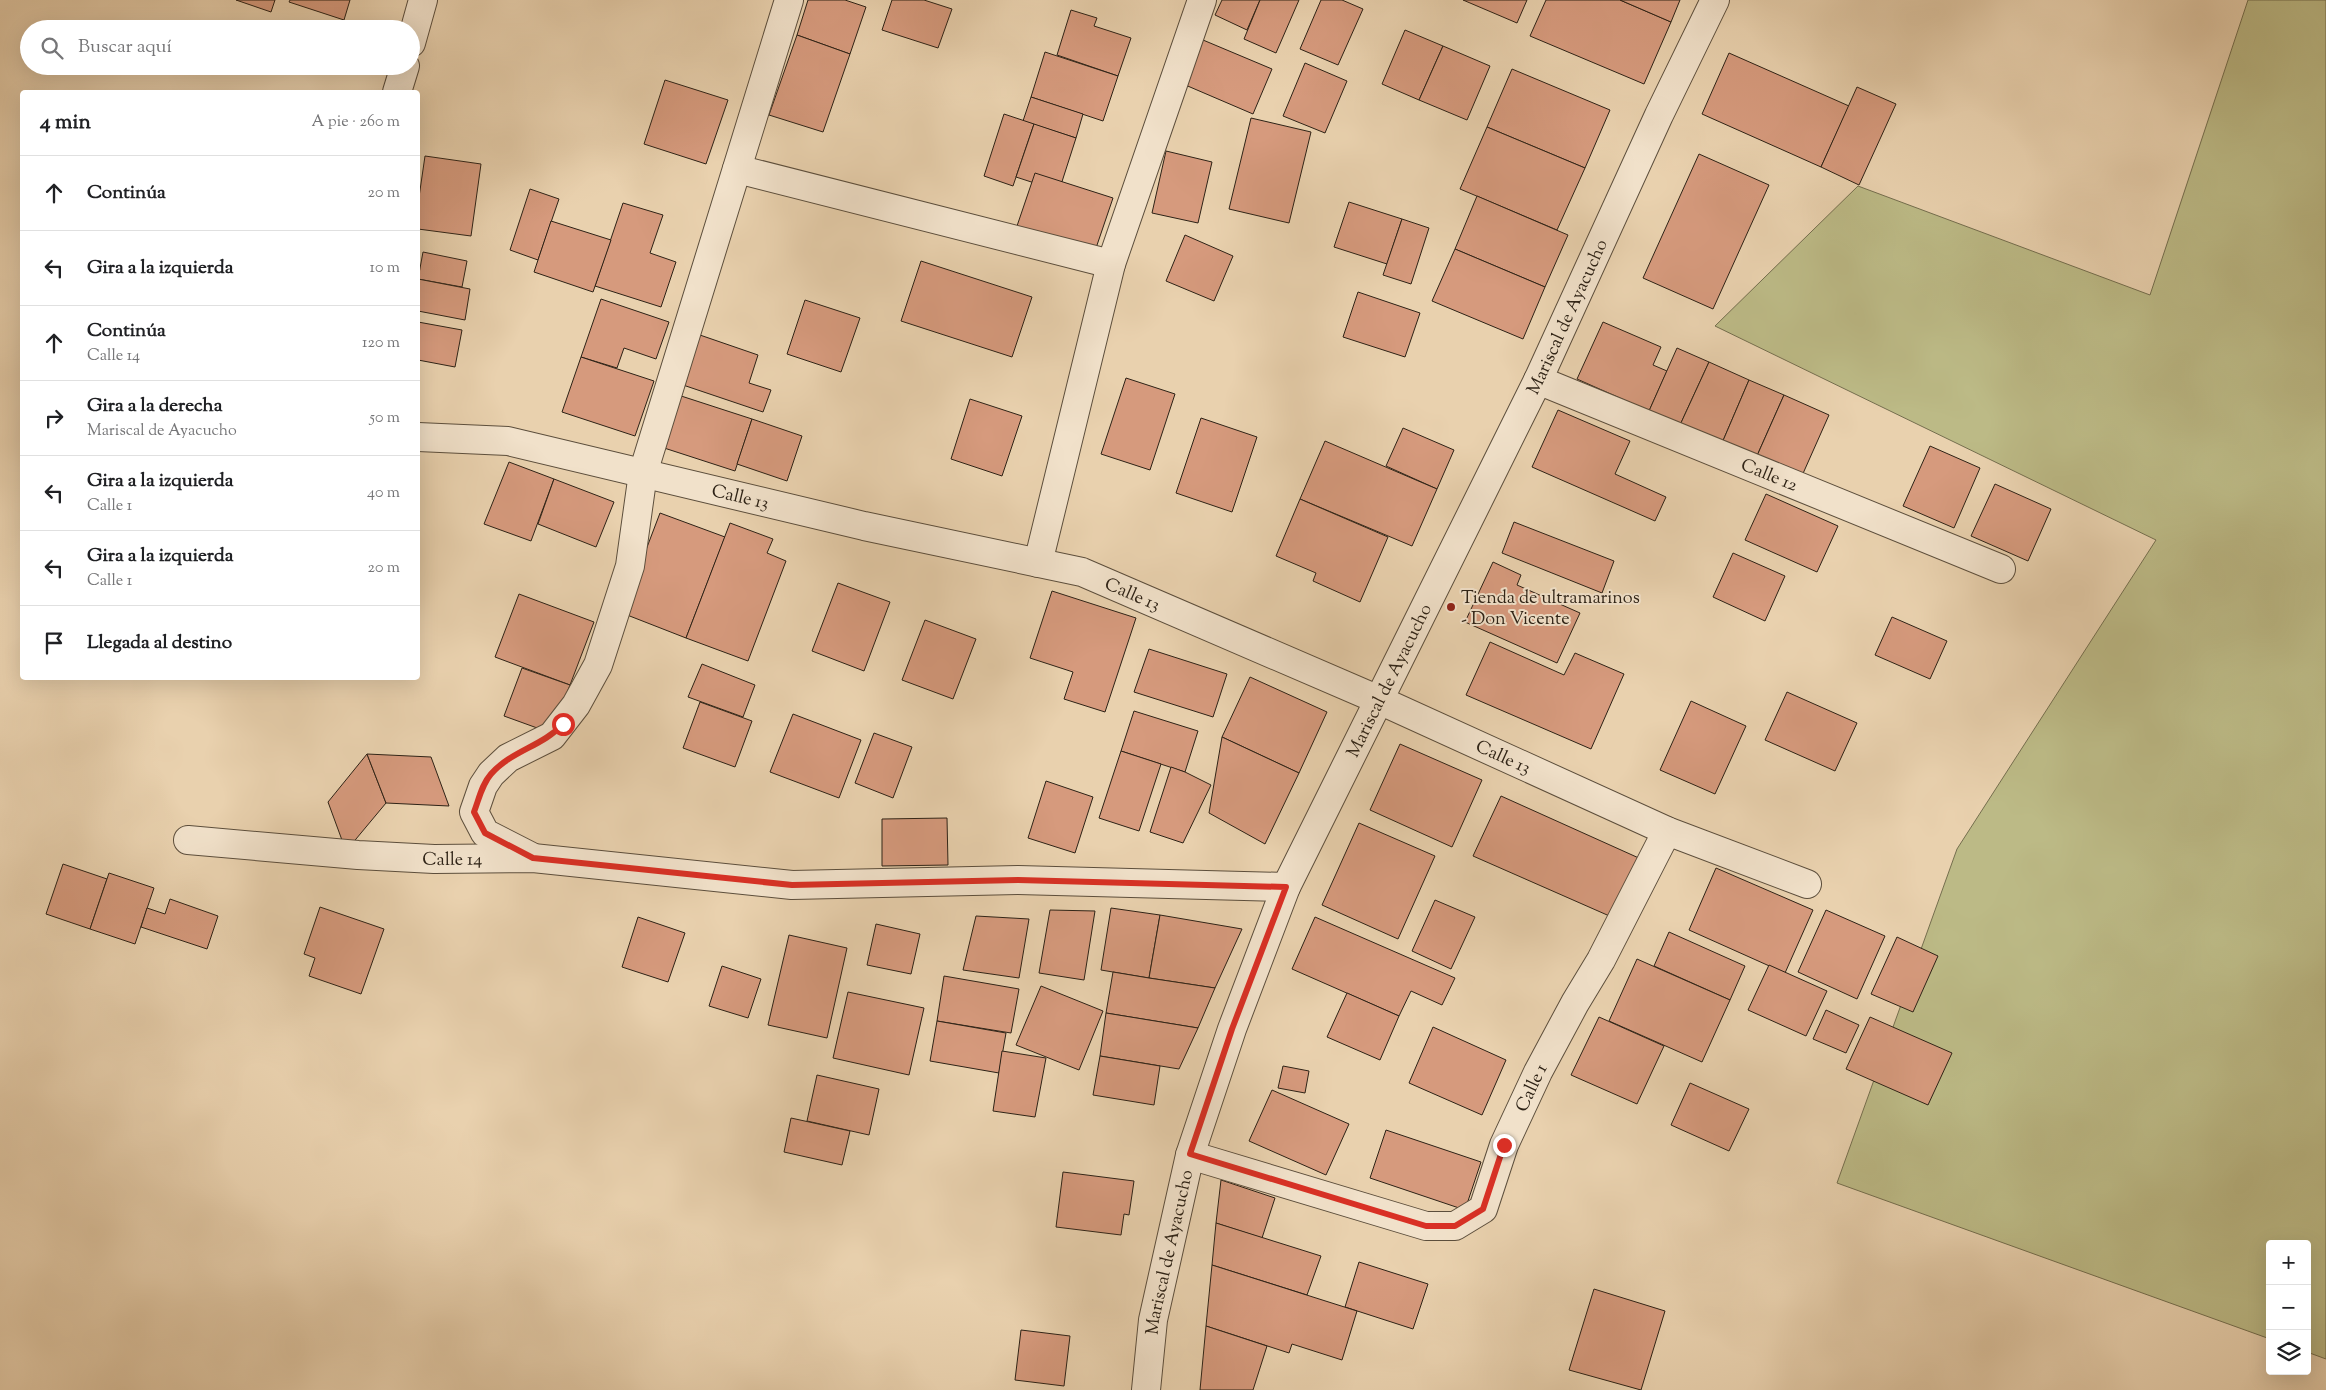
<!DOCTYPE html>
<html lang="es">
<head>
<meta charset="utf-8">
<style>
	:root { --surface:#fff; --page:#f2f2f2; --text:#202124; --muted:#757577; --line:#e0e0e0 }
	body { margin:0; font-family:"Sorts Mill Goudy",serif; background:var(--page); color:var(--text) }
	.controls { position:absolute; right:15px; bottom:15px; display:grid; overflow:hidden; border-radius:5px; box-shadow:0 5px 20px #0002 }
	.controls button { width:45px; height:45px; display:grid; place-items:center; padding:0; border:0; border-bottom:1px solid var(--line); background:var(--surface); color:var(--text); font:25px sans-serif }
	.stop { position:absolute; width:15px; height:15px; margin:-11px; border:4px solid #d93025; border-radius:50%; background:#fff }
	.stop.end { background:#d93025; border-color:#fff; box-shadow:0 1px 5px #0008 }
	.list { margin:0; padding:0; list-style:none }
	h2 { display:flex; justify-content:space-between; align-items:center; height:65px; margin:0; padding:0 20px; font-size:21px }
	h2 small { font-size:16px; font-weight:400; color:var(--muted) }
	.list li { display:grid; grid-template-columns:32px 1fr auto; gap:15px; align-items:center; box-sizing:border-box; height:75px; padding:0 20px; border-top:1px solid var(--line) }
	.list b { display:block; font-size:19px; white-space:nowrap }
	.list p { margin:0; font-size:16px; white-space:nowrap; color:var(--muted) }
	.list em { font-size:16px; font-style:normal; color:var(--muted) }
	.icon { flex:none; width:28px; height:28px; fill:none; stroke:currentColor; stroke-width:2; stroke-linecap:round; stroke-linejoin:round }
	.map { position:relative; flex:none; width:2326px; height:1390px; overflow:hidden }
	.search { position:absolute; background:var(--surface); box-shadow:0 5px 20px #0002; left:20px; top:20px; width:400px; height:55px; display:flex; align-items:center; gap:12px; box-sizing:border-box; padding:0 18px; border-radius:28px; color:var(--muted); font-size:19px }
	.panel { position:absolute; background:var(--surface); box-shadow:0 5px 20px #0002; left:20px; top:90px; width:400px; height:590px; border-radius:5px }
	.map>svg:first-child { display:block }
	.green { fill:#bcba86; stroke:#746e4e }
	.building { fill:#d69a7d; stroke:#2d2216 }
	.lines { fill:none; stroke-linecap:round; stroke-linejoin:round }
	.minor-casing { stroke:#5c4e3c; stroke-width:30 }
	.minor { stroke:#f1e1ca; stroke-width:28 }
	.route { stroke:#d93025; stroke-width:6 }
	.poi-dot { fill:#8f2418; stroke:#f1e1ca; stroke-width:2 }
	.labels { text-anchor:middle; stroke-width:4; stroke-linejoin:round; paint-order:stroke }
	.street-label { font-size:18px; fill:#2d2216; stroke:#f1e1ca }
	.poi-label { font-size:18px; fill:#2d2216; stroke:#f1e1ca; text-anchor:start }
</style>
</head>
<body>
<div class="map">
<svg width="2326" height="1390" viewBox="0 0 2326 1390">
	<rect width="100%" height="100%" fill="#e9d1ae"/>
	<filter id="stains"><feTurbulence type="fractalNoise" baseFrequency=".004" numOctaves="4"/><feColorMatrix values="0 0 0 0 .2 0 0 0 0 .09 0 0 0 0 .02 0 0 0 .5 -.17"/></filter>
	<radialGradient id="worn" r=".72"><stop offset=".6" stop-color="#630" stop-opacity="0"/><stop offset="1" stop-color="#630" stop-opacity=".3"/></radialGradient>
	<polygon class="green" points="2248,0 2326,0 2326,1359 2307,1352 2307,1244 2270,1244 2270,1339 1837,1183 1957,849 2156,540 1715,326 1858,186 2150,295"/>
	<g class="building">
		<polygon points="236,0 275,0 271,12"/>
		<polygon points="290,0 350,0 344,20 289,2"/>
		<polygon points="808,0 845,0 866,7 850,54 797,35"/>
		<polygon points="892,0 924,0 952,9 938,48 882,30"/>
		<polygon points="1222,0 1260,0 1247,30 1215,15"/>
		<polygon points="1260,0 1299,0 1276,53 1244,39"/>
		<polygon points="1321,0 1342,0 1363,9 1338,65 1300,49"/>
		<polygon points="1463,0 1527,0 1517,23"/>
		<polygon points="1546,0 1620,0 1671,22 1644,84 1530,36"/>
		<polygon points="1620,0 1680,0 1671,22"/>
		<polygon points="1071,10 1097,18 1094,26 1131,38 1118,76 1057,55"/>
		<polygon points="1405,30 1443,46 1419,100 1382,84"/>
		<polygon points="797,35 850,54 823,132 769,115"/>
		<polygon points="1203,40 1272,69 1253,114 1183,84"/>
		<polygon points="1443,46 1490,66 1467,120 1419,100"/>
		<polygon points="1045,52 1118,76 1103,121 1031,97"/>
		<polygon points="1729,53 1849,106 1821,167 1702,114"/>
		<polygon points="1305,63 1347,81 1325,133 1283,116"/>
		<polygon points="1512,69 1610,110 1585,168 1487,127"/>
		<polygon points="665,80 728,100 706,164 644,144"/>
		<polygon points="1857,87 1896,104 1859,185 1821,167"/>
		<polygon points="1031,97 1083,114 1076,138 1023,121"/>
		<polygon points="1004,114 1034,124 1013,186 984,176"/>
		<polygon points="1251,118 1311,132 1289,223 1229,209"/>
		<polygon points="1034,124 1076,138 1059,191 1016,177"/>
		<polygon points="1487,127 1585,168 1557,230 1460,189"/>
		<polygon points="1166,151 1212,162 1198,223 1152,213"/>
		<polygon points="1699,154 1769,185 1713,309 1643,278"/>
		<polygon points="425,156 481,164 471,236 418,229 418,204"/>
		<polygon points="1035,173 1113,198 1095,251 1017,226"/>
		<polygon points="530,189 559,199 538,260 510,250"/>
		<polygon points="1477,196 1568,235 1545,287 1455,249"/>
		<polygon points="1349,202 1402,219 1387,264 1334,247"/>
		<polygon points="623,203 663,215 650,253 676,262 661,307 595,286"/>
		<polygon points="1402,219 1429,228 1411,284 1383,275"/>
		<polygon points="551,221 611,240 593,292 534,272"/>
		<polygon points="1185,235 1233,256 1214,301 1166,281"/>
		<polygon points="1455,249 1545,287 1523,339 1432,301"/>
		<polygon points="423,252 467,261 462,287 418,279"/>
		<polygon points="921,261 1032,297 1012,357 901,321"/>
		<polygon points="418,279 470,289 465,320 418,311"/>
		<polygon points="1358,292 1420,313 1405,357 1343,337"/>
		<polygon points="601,299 669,322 656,359 624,348 617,368 581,357"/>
		<polygon points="805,300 860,318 841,372 787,354"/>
		<polygon points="418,322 462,330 455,367 418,360"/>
		<polygon points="1603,322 1661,347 1653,365 1667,371 1649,411 1577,379"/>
		<polygon points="697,334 758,355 749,383 771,390 763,412 680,384"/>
		<polygon points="1677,348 1709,362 1680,425 1649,411"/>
		<polygon points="581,357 654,381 635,436 562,412"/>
		<polygon points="1709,362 1749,380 1722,443 1680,425"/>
		<polygon points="1126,378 1175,394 1150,470 1101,454"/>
		<polygon points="1749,380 1784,395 1756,458 1722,443"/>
		<polygon points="675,394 752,419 735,471 658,446"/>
		<polygon points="1784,395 1829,415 1801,478 1756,458"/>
		<polygon points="970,399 1022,416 1002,476 951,459"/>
		<polygon points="1558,410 1630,441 1615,474 1666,497 1655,521 1532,467"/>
		<polygon points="1201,418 1257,437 1232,512 1176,493"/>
		<polygon points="752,419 802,436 787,481 737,464"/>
		<polygon points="1403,428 1454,450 1437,489 1386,466"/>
		<polygon points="1325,441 1437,489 1412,546 1300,499"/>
		<polygon points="1930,446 1980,468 1954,528 1903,506"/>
		<polygon points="509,462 554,479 531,541 484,524"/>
		<polygon points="554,479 614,502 596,547 538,524"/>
		<polygon points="1995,484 2051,509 2028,561 1971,536"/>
		<polygon points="1766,494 1838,526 1817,572 1745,540"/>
		<polygon points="1300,499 1388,537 1360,602 1313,581 1316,573 1276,556"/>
		<polygon points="660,513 725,537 686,638 622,613"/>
		<polygon points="1514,522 1614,561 1602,593 1502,553"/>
		<polygon points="730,523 773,539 767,553 786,561 748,661 686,638"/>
		<polygon points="1733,553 1785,576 1765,621 1713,597"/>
		<polygon points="1493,562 1521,575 1517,585 1580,613 1557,663 1465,622"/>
		<polygon points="838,583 890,602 864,671 812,651"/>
		<polygon points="1052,591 1136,618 1105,712 1064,699 1073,672 1030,658"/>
		<polygon points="519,594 594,622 570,685 495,657"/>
		<polygon points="1892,617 1947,641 1930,679 1875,655"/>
		<polygon points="925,620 976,639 953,699 902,680"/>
		<polygon points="1490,642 1564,675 1575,653 1624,674 1591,749 1466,695"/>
		<polygon points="1149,649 1227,674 1213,717 1134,692"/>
		<polygon points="702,664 755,685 743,717 688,697"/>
		<polygon points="522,668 570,685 551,733 504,716"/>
		<polygon points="1250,677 1327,712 1299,773 1222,737"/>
		<polygon points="1787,692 1857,723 1835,771 1765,740"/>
		<polygon points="1691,701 1746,726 1715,794 1660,770"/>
		<polygon points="700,702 752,721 735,767 683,748"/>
		<polygon points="1134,711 1198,731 1185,772 1121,751"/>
		<polygon points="793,714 861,740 839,798 770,772"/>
		<polygon points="874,733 912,747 893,798 855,783"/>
		<polygon points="1222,737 1299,773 1265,844 1209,813"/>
		<polygon points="1400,744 1482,780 1452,847 1370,810"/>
		<polygon points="1121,751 1161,764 1139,831 1099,818"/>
		<polygon points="367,754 386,803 346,851 328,802"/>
		<polygon points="367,754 431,757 449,806 386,803"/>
		<polygon points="1171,767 1185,772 1211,785 1183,843 1150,832"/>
		<polygon points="1046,781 1093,797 1075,853 1028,838"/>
		<polygon points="1501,796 1641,859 1614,918 1473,856"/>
		<polygon points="947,818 948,865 882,866 882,819"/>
		<polygon points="1359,823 1435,856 1398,939 1322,905"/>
		<polygon points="63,864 107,879 90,929 46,914"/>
		<polygon points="1716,868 1813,910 1785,973 1689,930"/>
		<polygon points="109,873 154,888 135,944 90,929"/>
		<polygon points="170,899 218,916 207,949 141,927 147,908 165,914"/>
		<polygon points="1435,900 1475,917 1451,969 1412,951"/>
		<polygon points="320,907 384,929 361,994 309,976 315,958 304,954"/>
		<polygon points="1111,908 1160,915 1149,978 1101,970"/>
		<polygon points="1050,910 1095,911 1084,980 1039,973"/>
		<polygon points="1826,910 1885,936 1857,999 1798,972"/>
		<polygon points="1160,915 1242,929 1215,988 1149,978"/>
		<polygon points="976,916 1029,919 1019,978 963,970"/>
		<polygon points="638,917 685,933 668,982 622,967"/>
		<polygon points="1315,917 1455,978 1442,1005 1411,991 1399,1016 1292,969"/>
		<polygon points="876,924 920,934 911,974 867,965"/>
		<polygon points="1669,932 1745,966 1730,1000 1654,966"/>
		<polygon points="789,935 847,948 827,1038 768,1025"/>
		<polygon points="1897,937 1938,956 1913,1012 1871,994"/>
		<polygon points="1637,959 1730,1000 1702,1062 1609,1021"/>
		<polygon points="1769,965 1827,991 1806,1036 1748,1010"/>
		<polygon points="722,966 761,979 748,1018 709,1006"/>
		<polygon points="1113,972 1149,978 1215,988 1198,1028 1106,1013"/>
		<polygon points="944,976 1019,989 1011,1033 937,1021"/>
		<polygon points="1041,986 1103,1011 1079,1070 1016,1045"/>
		<polygon points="848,992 924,1008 909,1075 833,1058"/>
		<polygon points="1347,993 1399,1016 1380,1060 1327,1037"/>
		<polygon points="1826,1010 1859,1025 1846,1053 1813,1039"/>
		<polygon points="1106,1013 1198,1028 1179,1069 1100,1056"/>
		<polygon points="1599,1017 1664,1046 1637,1104 1571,1075"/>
		<polygon points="1870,1017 1952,1053 1928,1105 1846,1069"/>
		<polygon points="937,1021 1006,1033 999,1073 930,1061"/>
		<polygon points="1433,1027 1506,1060 1482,1115 1409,1083"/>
		<polygon points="1002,1051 1046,1058 1035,1117 993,1111"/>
		<polygon points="1100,1056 1160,1066 1154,1105 1093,1095"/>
		<polygon points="1283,1066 1309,1071 1305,1093 1278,1088"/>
		<polygon points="817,1075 879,1089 869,1135 807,1121"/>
		<polygon points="1690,1083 1749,1109 1729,1151 1671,1125"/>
		<polygon points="1272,1090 1349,1124 1326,1175 1249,1141"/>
		<polygon points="791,1118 850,1131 842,1165 784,1152"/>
		<polygon points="1386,1130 1481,1162 1465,1210 1370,1178"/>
		<polygon points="1063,1172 1134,1181 1129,1215 1124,1214 1121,1235 1056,1227"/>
		<polygon points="1221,1180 1275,1198 1262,1238 1216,1223"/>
		<polygon points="1216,1223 1321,1256 1307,1295 1212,1265"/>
		<polygon points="1359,1262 1428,1284 1413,1329 1345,1307"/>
		<polygon points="1212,1265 1357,1311 1342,1360 1292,1344 1289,1353 1206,1326"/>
		<polygon points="1594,1289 1665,1311 1641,1390 1569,1370"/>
		<polygon points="1206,1326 1267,1346 1253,1390 1200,1390"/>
		<polygon points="1021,1330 1070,1336 1064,1386 1015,1380"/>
	</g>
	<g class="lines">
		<g class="minor-casing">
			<g id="minor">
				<polyline points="411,43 423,0"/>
				<polyline points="397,92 405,66"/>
				<polyline points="737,169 1111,264"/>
				<path id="s1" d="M1538,380l463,189"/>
				<path id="s2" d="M418,437l90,4 356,85 218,46 297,128 288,131 140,53"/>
				<polyline points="1038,563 1111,264 1202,0"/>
				<path id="s3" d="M188,840l170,15 76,4 99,-1 259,27 226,-5 268,7"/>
				<polyline points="530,856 485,833 474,812 483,786 491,774 508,758 552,736 576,705 598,665 630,566 643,473 789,0"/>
				<path id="s4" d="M1190,1155l236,71h29l28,-17 21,-64 34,-73 37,-69 26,-43 66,-129"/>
				<path id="s5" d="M1146,1390l7,-70 37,-165 42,-126 54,-142 252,-507 121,-265 56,-115"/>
			</g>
		</g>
		<use href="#minor" class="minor"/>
	</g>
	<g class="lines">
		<path class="route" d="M563,724c-20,22 -52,27 -72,50 -9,10 -12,25 -17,38l11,21 48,25 259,27 226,-5 268,7 -54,142 -42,125 236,72h29l28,-17 21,-64"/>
	</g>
	<circle class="poi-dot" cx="1451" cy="607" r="5"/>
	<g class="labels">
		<g class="street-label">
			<text dy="6" stroke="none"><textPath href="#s5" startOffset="1160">Mariscal de Ayacucho</textPath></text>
			<text dy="6" stroke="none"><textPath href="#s1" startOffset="250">Calle 12</textPath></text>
			<text dy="6" stroke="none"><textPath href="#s2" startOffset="329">Calle 13</textPath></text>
			<text dy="6" stroke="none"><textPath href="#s2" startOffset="734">Calle 13</textPath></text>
			<text dy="6" stroke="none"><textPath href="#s5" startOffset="755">Mariscal de Ayacucho</textPath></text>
			<text dy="6" stroke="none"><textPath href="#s2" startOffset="1139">Calle 13</textPath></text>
			<text dy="6" stroke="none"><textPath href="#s3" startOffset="265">Calle 14</textPath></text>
			<text dy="6" stroke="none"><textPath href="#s4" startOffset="439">Calle 1</textPath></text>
			<text dy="6" stroke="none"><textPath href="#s5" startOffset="140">Mariscal de Ayacucho</textPath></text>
		</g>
		<g class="poi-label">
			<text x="1461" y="603">Tienda de ultramarinos<tspan x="1461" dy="21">- Don Vicente</tspan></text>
		</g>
	</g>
	<rect width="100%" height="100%" filter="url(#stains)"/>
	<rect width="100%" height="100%" fill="url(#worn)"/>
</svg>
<div class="controls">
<button>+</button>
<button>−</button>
<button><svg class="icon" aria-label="layers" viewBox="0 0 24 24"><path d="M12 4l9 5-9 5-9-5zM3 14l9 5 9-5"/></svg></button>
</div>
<div class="stop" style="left:563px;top:724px"></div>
<div class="stop end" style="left:1504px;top:1145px"></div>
<div class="search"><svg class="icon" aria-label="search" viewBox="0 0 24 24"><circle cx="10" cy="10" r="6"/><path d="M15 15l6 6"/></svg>Buscar aquí</div>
<section class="panel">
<h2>4 min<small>A pie · 260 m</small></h2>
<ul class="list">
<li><svg class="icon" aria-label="ahead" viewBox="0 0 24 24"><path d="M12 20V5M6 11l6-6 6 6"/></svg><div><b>Continúa</b></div><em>20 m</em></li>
<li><svg class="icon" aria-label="left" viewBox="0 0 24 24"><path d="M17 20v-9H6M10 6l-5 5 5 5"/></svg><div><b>Gira a la izquierda</b></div><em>10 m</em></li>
<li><svg class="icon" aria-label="ahead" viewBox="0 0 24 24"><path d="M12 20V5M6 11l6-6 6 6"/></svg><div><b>Continúa</b><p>Calle 14</p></div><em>120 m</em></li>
<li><svg class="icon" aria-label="right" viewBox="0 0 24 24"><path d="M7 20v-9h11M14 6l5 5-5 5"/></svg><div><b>Gira a la derecha</b><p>Mariscal de Ayacucho</p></div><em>50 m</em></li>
<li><svg class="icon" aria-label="left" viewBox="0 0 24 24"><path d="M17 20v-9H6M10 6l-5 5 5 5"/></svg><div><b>Gira a la izquierda</b><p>Calle 1</p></div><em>40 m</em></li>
<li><svg class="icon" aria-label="left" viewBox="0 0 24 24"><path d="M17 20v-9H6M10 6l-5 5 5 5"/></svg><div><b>Gira a la izquierda</b><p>Calle 1</p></div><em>20 m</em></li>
<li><svg class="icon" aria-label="arrive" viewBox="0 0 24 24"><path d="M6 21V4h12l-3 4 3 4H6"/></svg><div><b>Llegada al destino</b></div></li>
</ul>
</section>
</div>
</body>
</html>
